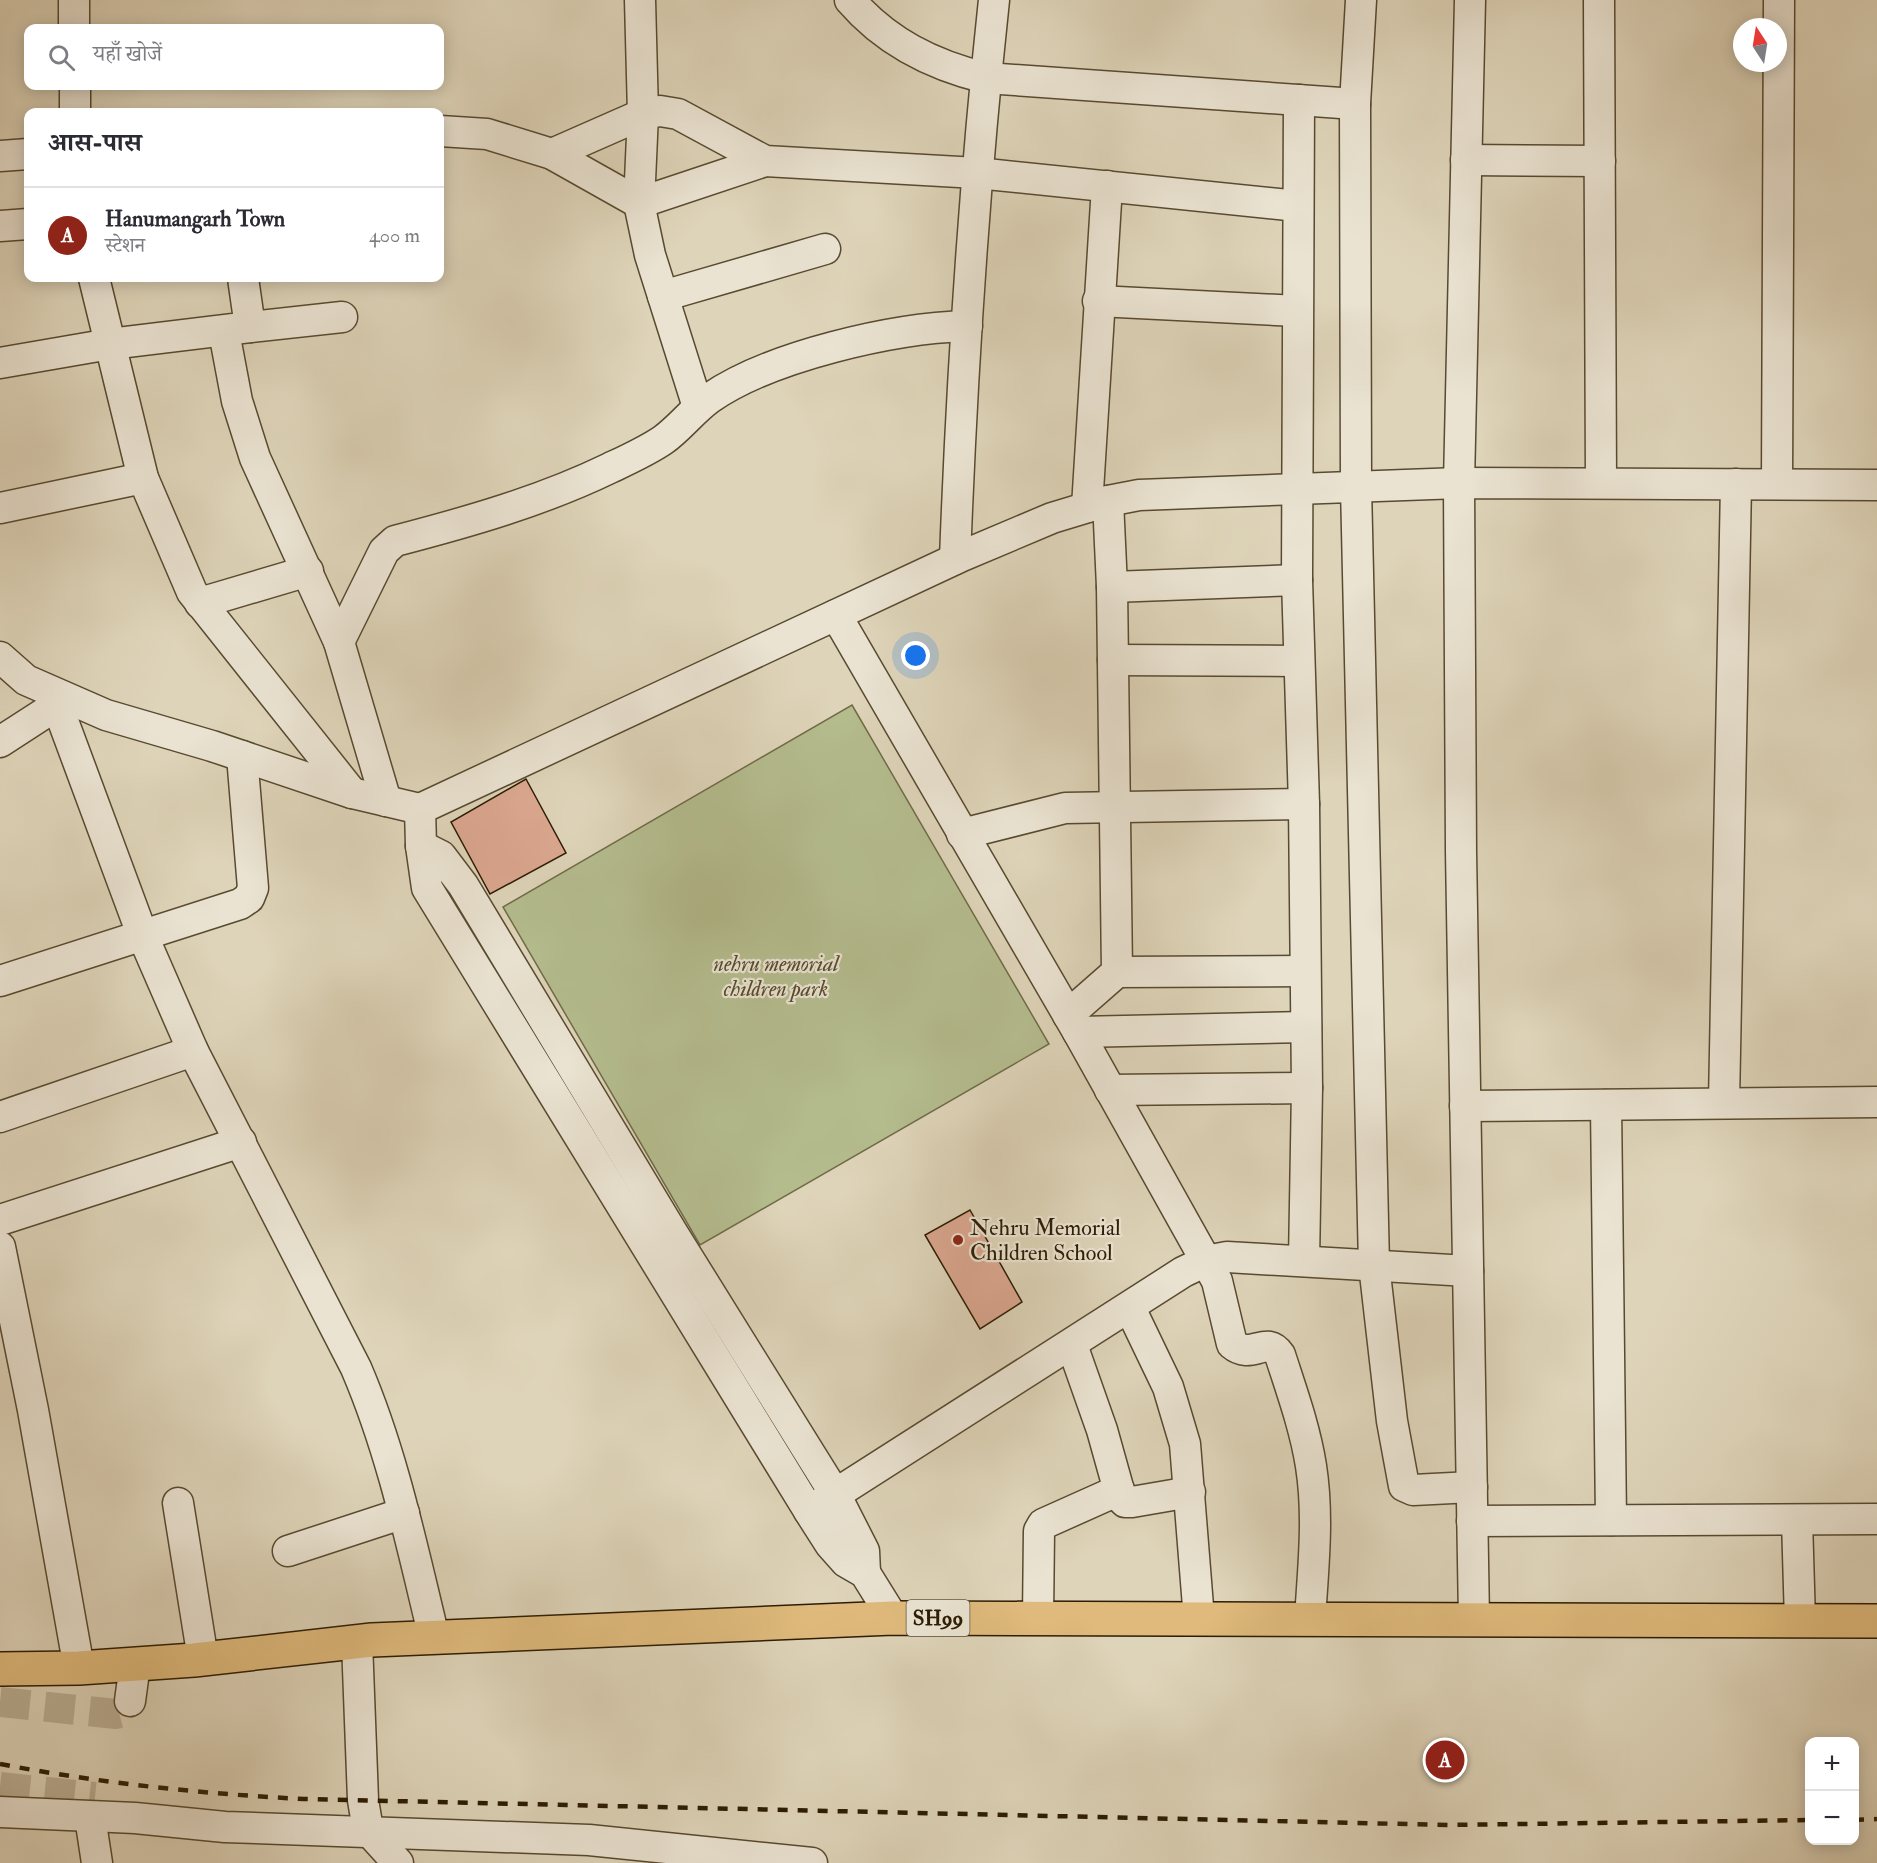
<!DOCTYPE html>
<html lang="hi">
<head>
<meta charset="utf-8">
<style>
	:root { --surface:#fff; --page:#f2f2f3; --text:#2b2b33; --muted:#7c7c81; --line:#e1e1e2; --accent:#8f2418 }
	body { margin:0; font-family:"IM FELL Double Pica","Noto Serif Devanagari",serif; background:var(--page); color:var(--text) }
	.controls { position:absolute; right:18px; bottom:18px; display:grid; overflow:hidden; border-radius:12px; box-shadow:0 3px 15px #0003 }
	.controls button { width:54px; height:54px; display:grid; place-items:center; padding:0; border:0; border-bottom:2px solid var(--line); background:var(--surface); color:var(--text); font:30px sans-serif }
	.compass { position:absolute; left:1733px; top:18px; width:54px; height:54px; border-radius:50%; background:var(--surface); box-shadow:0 3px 15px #0003; rotate:348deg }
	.you { position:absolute; left:916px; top:656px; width:21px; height:21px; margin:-15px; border:4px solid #fff; border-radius:50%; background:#1a73e8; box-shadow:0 0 0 9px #1a73e833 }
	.badge { display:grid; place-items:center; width:39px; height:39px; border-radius:50%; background:var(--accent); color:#fff; font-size:20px; font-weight:700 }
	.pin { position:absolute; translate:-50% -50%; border:3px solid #fff; box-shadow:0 2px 6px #0006 }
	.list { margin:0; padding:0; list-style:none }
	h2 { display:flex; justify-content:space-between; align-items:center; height:78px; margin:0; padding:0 24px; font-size:26px }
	h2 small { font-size:20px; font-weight:400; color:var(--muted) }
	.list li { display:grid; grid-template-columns:39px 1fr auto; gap:18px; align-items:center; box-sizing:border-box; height:96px; padding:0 24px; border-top:2px solid var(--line) }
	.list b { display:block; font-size:22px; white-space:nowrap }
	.list p { margin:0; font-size:20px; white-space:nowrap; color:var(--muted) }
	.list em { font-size:20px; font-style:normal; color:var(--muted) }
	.icon { flex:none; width:33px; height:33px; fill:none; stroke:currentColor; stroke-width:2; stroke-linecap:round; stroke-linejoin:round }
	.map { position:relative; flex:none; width:1877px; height:1863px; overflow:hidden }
	.search { position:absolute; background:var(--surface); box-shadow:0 3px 15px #0003; left:24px; top:24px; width:420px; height:66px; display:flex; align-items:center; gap:15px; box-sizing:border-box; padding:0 21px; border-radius:12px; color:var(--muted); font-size:22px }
	.panel { position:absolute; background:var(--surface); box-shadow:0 3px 15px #0003; left:24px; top:108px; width:420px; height:174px; border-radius:12px }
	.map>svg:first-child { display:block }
	.green { fill:#b4bc8e; stroke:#706c48; stroke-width:1.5 }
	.building { fill:#dba790; stroke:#2c1c03; stroke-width:1.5 }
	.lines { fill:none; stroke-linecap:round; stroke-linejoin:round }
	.minor-tunnel { stroke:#baaf95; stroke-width:30; stroke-dasharray:30 15; stroke-linecap:butt }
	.minor-casing { stroke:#584a30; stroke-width:33 }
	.major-casing { stroke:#2c1c03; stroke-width:36 }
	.minor { stroke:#eae3d2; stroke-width:30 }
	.major { stroke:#dfba7c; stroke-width:33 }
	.rail { stroke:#2c1c03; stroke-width:4.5; stroke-dasharray:10 10; stroke-linecap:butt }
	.poi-dot { fill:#8f2418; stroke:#eae3d2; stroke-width:2 }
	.labels { text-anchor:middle; stroke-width:4.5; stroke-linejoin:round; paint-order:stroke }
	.shield { fill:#eae3d2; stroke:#655841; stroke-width:1.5 }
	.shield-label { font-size:21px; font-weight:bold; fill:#2c1c03 }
	.park-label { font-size:22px; font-style:italic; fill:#554c2d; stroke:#eae3d2 }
	.poi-label { font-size:22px; fill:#2c1c03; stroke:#eae3d2; text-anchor:start }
</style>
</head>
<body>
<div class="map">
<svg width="1877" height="1863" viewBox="0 0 1877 1863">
	<rect width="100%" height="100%" fill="#ded4b9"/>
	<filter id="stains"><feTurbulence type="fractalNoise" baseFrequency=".00333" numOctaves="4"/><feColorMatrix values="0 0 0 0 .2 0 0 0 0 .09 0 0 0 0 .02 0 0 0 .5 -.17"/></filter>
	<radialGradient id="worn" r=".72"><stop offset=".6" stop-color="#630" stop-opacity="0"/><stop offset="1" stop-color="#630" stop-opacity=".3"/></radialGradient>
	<polygon class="green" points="852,705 1049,1044 700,1245 503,907"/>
	<g class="building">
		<polygon points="526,779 566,853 490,894 451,822"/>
		<polygon points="970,1210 1022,1302 980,1329 925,1235"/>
	</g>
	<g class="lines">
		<g class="minor-tunnel">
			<polyline points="0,1702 116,1714 124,1712 130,1701"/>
			<polyline points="0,1787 95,1797"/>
		</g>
		<g class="minor-casing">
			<g id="minor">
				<polyline points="74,0 74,28"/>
				<polyline points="640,0 643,114 639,203 650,255 698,407"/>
				<path d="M850,0c36,42 82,65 136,78l369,26"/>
				<polyline points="1361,0 1355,104 1356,487 1374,1265 1392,1421 1404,1486 1413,1490 1472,1487"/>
				<polyline points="1470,0 1459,483 1461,851 1474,1620"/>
				<polyline points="1599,0 1601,483"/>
				<polyline points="75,86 75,112"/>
				<polyline points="1299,100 1297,580 1304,804 1307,1088 1304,1261"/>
				<polyline points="440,131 487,134 552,154 639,203 765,161"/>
				<polyline points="552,154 643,114 660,111 678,114 765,161 977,173 1298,206"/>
				<polyline points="0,156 28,154"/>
				<polyline points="1466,160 1600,161"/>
				<polyline points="0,226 28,224"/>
				<polyline points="94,278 143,478 192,592 352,793"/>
				<polyline points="663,296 825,249"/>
				<polyline points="1098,301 1297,311"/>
				<polyline points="250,327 342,317"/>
				<polyline points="224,332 237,401 255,458 339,642"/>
				<polyline points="0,363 110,344 250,327 243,278"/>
				<polyline points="1777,484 1779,0"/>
				<polyline points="1087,507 1107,186"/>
				<polyline points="0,508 143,478"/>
				<path d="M955,559c7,-187 19,-373 39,-559"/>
				<polyline points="1112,587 1297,580"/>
				<polyline points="200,603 308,571"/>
				<polyline points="836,615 1078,1032 1206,1261 1227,1257 1468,1271"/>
				<polyline points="0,657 26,680 106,715 212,746 352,793 420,809 962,556 1052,518 1108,501 1139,495 1459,483 1877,485"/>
				<polyline points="1113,660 1298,661"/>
				<path d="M53,694l89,240 51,117 163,317c37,86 56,179 78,269"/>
				<polyline points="0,742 57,705"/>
				<path d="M386,801l-47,-159 45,-91 11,-10c73,-19 147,-40 215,-73 17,-8 37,-17 53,-28 17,-12 30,-30 47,-42 61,-42 183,-70 257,-72"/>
				<polyline points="420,809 421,846 427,888 809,1511 830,1544 846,1562 865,1573 893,1618"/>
				<polyline points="962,834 1065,808 1304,804"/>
				<polyline points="421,846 441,856 463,885 672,1232 835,1494 864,1551 865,1573"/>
				<polyline points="1117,972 1305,971"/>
				<polyline points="0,981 240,904 249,898 253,888 242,756"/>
				<polyline points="1068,1015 1117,972 1112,587 1108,501"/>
				<polyline points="1078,1032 1306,1027"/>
				<polyline points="1110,1090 1307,1088"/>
				<polyline points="1724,1103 1736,484"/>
				<polyline points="1606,1105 1611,1520"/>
				<polyline points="1465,1106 1877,1102"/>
				<polyline points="0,1117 193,1051"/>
				<polyline points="0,1220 241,1142"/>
				<polyline points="0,1247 33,1410 79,1668"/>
				<polyline points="1130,1308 1168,1387 1185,1444 1199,1619"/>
				<polyline points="1072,1345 1102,1430 1121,1498 1125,1502 1132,1502 1190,1492"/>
				<polyline points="178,1503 203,1659"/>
				<path d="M809,1511l374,-239 23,-11 11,20 15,63c20,17 34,-10 48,11 12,37 25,73 31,111 8,51 2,103 -1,153"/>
				<polyline points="1797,1520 1800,1621"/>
				<polyline points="1472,1521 1877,1519"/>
				<polyline points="288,1551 404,1513"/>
				<polyline points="1038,1618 1039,1531 1043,1524 1119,1490"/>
				<polyline points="357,1642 363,1800 368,1830 398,1863"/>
				<polyline points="130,1701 135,1664"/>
				<polyline points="0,1812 135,1818 225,1827 589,1840 812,1863"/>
				<polyline points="90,1817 97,1863"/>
			</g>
		</g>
		<g class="major-casing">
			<polyline id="major" points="0,1669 79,1668 194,1660 372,1640 893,1618 1877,1621"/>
		</g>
		<use href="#minor" class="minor"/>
		<use href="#major" class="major"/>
		<g class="rail">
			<path d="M0,1764c100,19 203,30 304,35l1144,26 362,-5"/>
			<polyline points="1854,1820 1877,1819"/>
		</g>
	</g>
	<circle class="poi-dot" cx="958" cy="1240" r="6"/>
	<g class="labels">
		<rect class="shield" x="906.5" y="1600" width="63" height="36" rx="4.5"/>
		<g class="shield-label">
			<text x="938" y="1625">SH99</text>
		</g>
		<g class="park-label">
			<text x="776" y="971">nehru memorial<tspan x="776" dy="25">children park</tspan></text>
		</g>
		<g class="poi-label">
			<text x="970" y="1235">Nehru Memorial<tspan x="970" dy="25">Children School</tspan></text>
		</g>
	</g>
	<rect width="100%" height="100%" filter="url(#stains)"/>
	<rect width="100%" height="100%" fill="url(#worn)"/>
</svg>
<div class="controls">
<button>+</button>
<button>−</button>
</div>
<svg class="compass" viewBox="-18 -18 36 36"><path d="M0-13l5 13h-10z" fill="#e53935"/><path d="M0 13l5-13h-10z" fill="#7c7c81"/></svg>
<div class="you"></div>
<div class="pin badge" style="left:1445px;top:1760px">A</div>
<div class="search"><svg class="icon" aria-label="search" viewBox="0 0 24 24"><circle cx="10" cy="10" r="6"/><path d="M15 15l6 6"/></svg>यहाँ खोजें</div>
<section class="panel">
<h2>आस-पास<small></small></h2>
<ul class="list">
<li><span class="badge">A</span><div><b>Hanumangarh Town</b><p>स्टेशन</p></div><em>400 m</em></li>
</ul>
</section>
</div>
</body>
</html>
